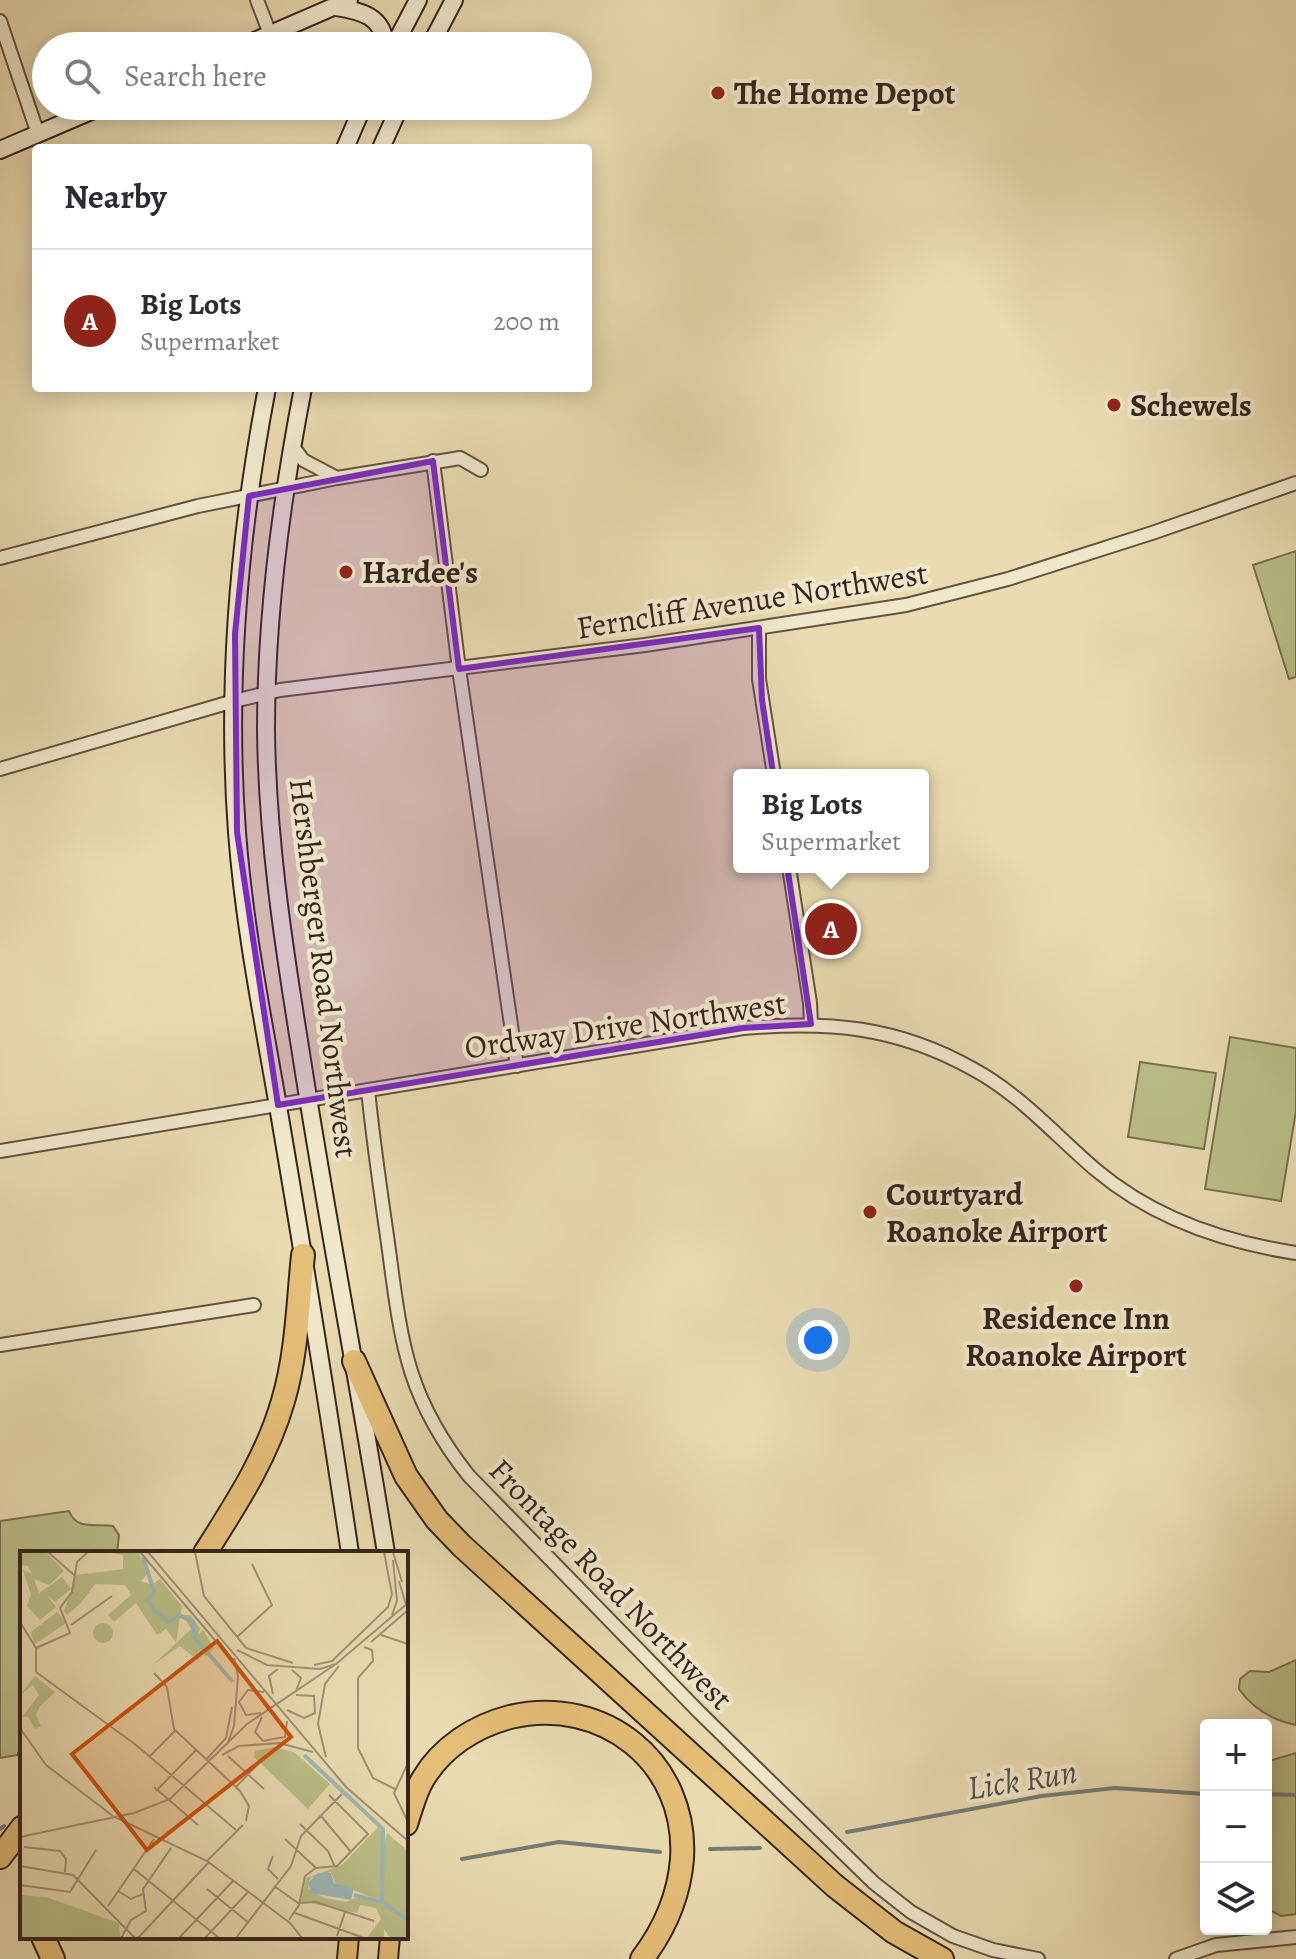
<!DOCTYPE html>
<html lang="en">
<head>
<meta charset="utf-8">
<style>
	:root { --surface:#fff; --page:#f2f2f3; --text:#2b2b33; --muted:#7c7c81; --line:#e1e1e2; --accent:#8f2418 }
	body { margin:0; font-family:Alegreya,serif; background:var(--page); color:var(--text) }
	.controls { position:absolute; right:24px; bottom:24px; display:grid; overflow:hidden; border-radius:8px; box-shadow:0 4px 20px #0003 }
	.controls button { width:72px; height:72px; display:grid; place-items:center; padding:0; border:0; border-bottom:2px solid var(--line); background:var(--surface); color:var(--text); font:40px sans-serif }
	.you { position:absolute; left:818px; top:1340px; width:28px; height:28px; margin:-20px; border:6px solid #fff; border-radius:50%; background:#1a73e8; box-shadow:0 0 0 12px #1a73e833 }
	.badge { display:grid; place-items:center; width:52px; height:52px; border-radius:50%; background:var(--accent); color:#fff; font-size:26px; font-weight:700 }
	.pin { position:absolute; translate:-50% -50%; border:4px solid #fff; box-shadow:0 2px 8px #0006 }
	.popup { position:absolute; left:733px; top:769px; width:196px; height:104px; box-sizing:border-box; display:grid; place-content:center; border-radius:8px; background:var(--surface); filter:drop-shadow(0 2px 6px #0005); font-size:26px; white-space:nowrap; color:var(--muted) }
	.popup b { font-size:30px; color:var(--text) }
	.popup::after { content:''; position:absolute; left:50%; top:100%; margin-left:-16px; border:16px solid transparent; border-top-color:var(--surface) }
	.list { margin:0; padding:0; list-style:none }
	h2 { display:flex; justify-content:space-between; align-items:center; height:104px; margin:0; padding:0 32px; font-size:34px }
	h2 small { font-size:26px; font-weight:400; color:var(--muted) }
	.list li { display:grid; grid-template-columns:52px 1fr auto; gap:24px; align-items:center; box-sizing:border-box; height:144px; padding:0 32px; border-top:2px solid var(--line) }
	.list b { display:block; font-size:30px; white-space:nowrap }
	.list p { margin:0; font-size:26px; white-space:nowrap; color:var(--muted) }
	.list em { font-size:26px; font-style:normal; color:var(--muted) }
	.icon { flex:none; width:44px; height:44px; fill:none; stroke:currentColor; stroke-width:2; stroke-linecap:round; stroke-linejoin:round }
	.map { position:relative; flex:none; width:1296px; height:1959px; overflow:hidden }
	.search { position:absolute; background:var(--surface); box-shadow:0 4px 20px #0003; left:32px; top:32px; width:560px; height:88px; display:flex; align-items:center; gap:20px; box-sizing:border-box; padding:0 28px; border-radius:44px; color:var(--muted); font-size:30px }
	.panel { position:absolute; background:var(--surface); box-shadow:0 4px 20px #0003; left:32px; top:144px; width:560px; height:248px; border-radius:8px }
	.map>svg:first-child { display:block }
	.green { fill:#bbbf88; stroke:#787252; stroke-width:2 }
	.lines { fill:none; stroke-linecap:round; stroke-linejoin:round }
	.stream { stroke:#747d7a; stroke-width:4 }
	.minor-casing { stroke:#625242; stroke-width:16 }
	.secondary-casing { stroke:#35241d; stroke-width:20 }
	.primary-casing { stroke:#35241d; stroke-width:22 }
	.motorway-casing { stroke:#35241d; stroke-width:26 }
	.minor { stroke:#f1e8cc; stroke-width:12 }
	.secondary { stroke:#f1e8cc; stroke-width:16 }
	.primary { stroke:#e5be78; stroke-width:18 }
	.motorway { stroke:#e5be78; stroke-width:22 }
	.marked { fill:#7b2cbf; fill-opacity:0.2; stroke:#7b2cbf; stroke-width:6; stroke-linejoin:round }
	.poi-dot { fill:#8f2418; stroke:#f1e8cc; stroke-width:3 }
	.labels { text-anchor:middle; stroke-width:8; stroke-linejoin:round; paint-order:stroke }
	.poi-label { font-size:32px; font-weight:bold; fill:#35241d; stroke:#f1e8cc; text-anchor:start }
	.street-label { font-size:32px; fill:#35241d; stroke:#f1e8cc }
	.water-label { font-size:34px; font-style:italic; fill:#54504c; stroke:#f1e8cc }
	.inset-river { fill:none; stroke:#9eb8b8; stroke-width:4 }
	.inset-road { fill:none; stroke:#a29276; stroke-width:2 }
	.view { fill:#cd510f; fill-opacity:0.15; stroke:#cd510f; stroke-width:4 }
	.inset-edge { fill:none; stroke:#35241d; stroke-width:4 }
</style>
</head>
<body>
<div class="map">
<svg width="1296" height="1959" viewBox="0 0 1296 1959">
	<rect width="100%" height="100%" fill="#eadbb1"/>
	<filter id="stains"><feTurbulence type="fractalNoise" baseFrequency=".0025" numOctaves="4"/><feColorMatrix values="0 0 0 0 .2 0 0 0 0 .09 0 0 0 0 .02 0 0 0 .5 -.17"/></filter>
	<radialGradient id="worn" r=".72"><stop offset=".6" stop-color="#630" stop-opacity="0"/><stop offset="1" stop-color="#630" stop-opacity=".3"/></radialGradient>
	<g class="green">
		<polygon points="1296,551 1296,677 1289,679 1253,565"/>
		<polygon points="1230,1037 1296,1048 1296,1111 1281,1201 1205,1189"/>
		<polygon points="1140,1062 1216,1073 1204,1149 1128,1137"/>
		<path d="M69,1511c8,20 26,12 44,15l6,9 -2,18h-95v194l-5,8 -17,3v-237z"/>
		<path d="M1296,1660v65c-24,-5 -43,-16 -57,-36l1,-10 10,-8 19,1z"/>
		<polygon points="1296,1753 1296,1914 1281,1916 1266,1908 1266,1762"/>
	</g>
	<g class="lines">
		<g class="stream">
			<polyline points="1266,1794 1296,1795"/>
			<polyline points="0,1829 4,1826"/>
			<polyline points="847,1832 1042,1796 1115,1788 1206,1794"/>
			<polyline points="710,1849 760,1848"/>
			<polyline points="462,1859 559,1842 660,1852"/>
		</g>
		<g class="minor-casing">
			<g id="minor">
				<polyline points="257,0 270,34"/>
				<polyline points="0,21 38,134"/>
				<polyline points="292,445 303,460 337,478"/>
				<polyline points="433,461 459,669 517,1066"/>
				<polyline points="0,558 198,506 337,478 460,458 481,470"/>
				<polyline points="759,628 759,679 774,775"/>
				<polyline points="0,769 234,701 280,690 645,645 906,605 1008,579 1152,533 1296,483"/>
				<polyline points="789,867 810,1003 811,1024"/>
				<path d="M368,1090c5,49 12,98 19,146 14,101 16,157 82,240l230,236 175,171 37,29 42,24 40,14 45,9"/>
				<path d="M0,1151l743,-123c86,-7 153,-2 230,41 48,26 82,66 123,101 57,48 127,72 200,83"/>
				<polyline points="0,1345 254,1305"/>
				<polyline points="1176,1959 1216,1945 1296,1937"/>
			</g>
		</g>
		<g class="secondary-casing">
			<g id="secondary">
				<path d="M336,7c25,4 48,9 49,39"/>
				<polyline points="243,46 349,0"/>
				<polyline points="394,46 418,0"/>
				<polyline points="430,46 454,0"/>
				<polyline points="345,148 363,106"/>
				<polyline points="381,148 400,106"/>
				<polyline points="0,150 103,106"/>
				<path d="M267,388c-28,146 -41,296 -30,444 7,94 26,187 42,280 25,147 49,294 71,441"/>
				<path d="M303,388c-22,113 -37,226 -37,341 1,107 17,213 34,318 26,169 59,337 86,506"/>
			</g>
		</g>
		<g class="primary-casing">
			<g id="primary">
				<polyline points="347,1959 349,1937"/>
				<polyline points="388,1959 390,1937"/>
			</g>
		</g>
		<g class="motorway-casing">
			<g id="motorway">
				<polyline points="354,1361 406,1476 437,1520 462,1546 835,1886 894,1932 942,1959"/>
				<path d="M205,1553c31,-49 62,-96 78,-152 14,-47 15,-97 20,-146"/>
				<path d="M406,1824c5,-15 9,-32 17,-45 19,-32 52,-53 87,-62 93,-22 178,45 172,142 -3,37 -18,71 -40,100"/>
				<polyline points="0,1857 22,1828"/>
				<polyline points="43,1937 53,1959"/>
			</g>
		</g>
		<use href="#minor" class="minor"/>
		<use href="#secondary" class="secondary"/>
		<use href="#primary" class="primary"/>
		<use href="#motorway" class="motorway"/>
	</g>
	<path class="marked" d="M433,461l26,208 300,-41 3,72 49,324 -68,4 -465,77 -41,-273 -2,-198 14,-138z"/>
	<g class="poi-dot">
		<circle cx="718" cy="93" r="8"/>
		<circle cx="1114" cy="405" r="8"/>
		<circle cx="346" cy="572" r="8"/>
		<circle cx="870" cy="1212" r="8"/>
		<circle cx="1076" cy="1286" r="8"/>
	</g>
	<g class="labels">
		<g class="poi-label">
			<text x="734" y="104">The Home Depot</text>
			<text x="1130" y="416">Schewels</text>
			<text x="362" y="583">Hardee's</text>
			<text x="886" y="1205">Courtyard<tspan x="886" dy="37">Roanoke Airport</tspan></text>
			<text x="1076" y="1329" text-anchor="middle">Residence Inn<tspan x="1076" dy="37">Roanoke Airport</tspan></text>
		</g>
		<g class="street-label">
			<text transform="translate(752 600) rotate(-9)" y="11">Ferncliff Avenue Northwest</text>
			<text transform="translate(324 968) rotate(83)" y="11">Hershberger Road Northwest</text>
			<text transform="translate(625 1025) rotate(-8)" y="11">Ordway Drive Northwest</text>
			<text transform="translate(611 1584) rotate(46)" y="11">Frontage Road Northwest</text>
		</g>
		<g class="water-label">
			<text transform="translate(1022 1779) rotate(-9)" y="12">Lick Run</text>
		</g>
	</g>
	<g transform="translate(20 1551)">
		<rect width="388" height="388" fill="#eadbb1"/>
		<path d="M0,1h26l18,19 -15,14 -15,-6 5,14 23,-16 9,12 -16,13 -8,-7 9,12 -16,13 -13,-14 4,-11 -8,-25 9,4 -4,-8 -8,-1zM118,1l10,21 -7,8 11,4 8,-6 22,27 -6,36 -10,-13 -9,6 -21,-32 -22,19 -6,-7 23,-20 -6,-10 -30,-1 -14,19 -14,12 -3,-4 12,-36 47,-6v-14l-11,-2zM37,61l9,11 -32,22 -3,-13zM163,64h7l10,13 -2,7 5,-5 11,18 -7,8 -9,-5 1,10 -19,-15 -27,19 38,-36zM73 82a10 10 0 1 1 20 0a10 10 0 1 1-20 0ZM15,125l20,16 -15,14 -4,9 5,11 -6,3 -7,-12h-6l17,-22 -6,-10 -13,10zM255,196l19,5 36,32 -22,25 -54,-52 1,-6zM358,276l6,8 -3,66 -46,-18 -4,-11 -21,6 -2,11 17,9 21,4 12,-5 30,9 20,16v16h-18l-6,-9v9h-17l14,-19 -5,-11 -16,-3 -3,8 -56,-12 5,-23 36,-13zM367,282l21,18v68l-26,-18 -1,-42zM0,344l26,2 73,26 1,15h-100z" fill="#bbbf88"/>
		<path d="M298,322h13l3,10 20,5 -3,12 -40,-7 -3,-10z" fill="#9eb8b8"/>
		<path class="inset-river" d="M123,6l11,34 -6,10 7,10 14,11 10,-7 14,7 1,15 39,45M284,204l79,74 -1,73M334,344l28,7 26,18"/>
		<path class="inset-road" d="M28,1l26,23M120,1l91,107M128,1l198,235 62,54M175,1l9,44 42,52 47,15M373,1l9,30M379,30l7,24M372,64l5,-14 -4,-41M0,71l16,26v24M51,74l41,-29M361,84l27,9M217,86l35,-32 -20,-41M351,91l37,-32M16,97l34,-15 -10,-25 12,-16 5,-30 11,-10M217,99l30,15 53,4 16,-5M294,114l18,-4 56,-54 4,-13 -8,-42M272,119l9,8 -5,13M16,121l100,73 100,85M134,122l13,14 7,42 66,62 9,15 -3,15M338,127v70l15,30 22,11M338,127l15,-17 -1,-11 -8,-3M253,143l-4,-18 9,-7M267,159l17,8 11,-5 -1,-17 -18,-1M241,162l-15,2 -7,-13 9,-12 16,2M242,166l-7,15 8,9 22,-4 2,-16M0,177l26,37 67,51M207,194l7,-19 4,-50 -4,-18M202,204l17,-9 40,-3 34,9M208,205l36,33M129,206l26,-26M306,206l-8,-33 7,-40 14,-18M186,209l20,-22 6,-31M388,212l-14,30 14,29M134,236l44,38M216,236l22,-23M136,240l40,-41M301,265l30,36M95,266l92,44 83,62 12,15M280,273l28,27 7,16M0,286l114,-24 36,-14 77,-75 89,-60 72,-61M265,288l31,29M4,296l36,4 6,8 -1,13M253,305l-5,13 10,10M187,310l36,-36M0,315l53,9 62,63M114,318l85,69M0,334l50,7 26,-42M254,335l24,17 18,-1 58,19M187,338l42,34M98,340l13,8 12,-5M88,355l46,-67M275,362l69,25M269,369l10,-15 6,-29 11,-8 21,-2 31,-32 -39,-39M317,385l8,-24M101,387l10,-18 15,-9 -3,-22 28,-41M118,387l71,-76M159,387l54,-57M185,387l43,-46M216,387l55,-72 10,-30 41,-42"/>
		<path class="view" d="M197,90l74,96 -144,113 -75,-96z"/>
		<rect width="388" height="388" class="inset-edge"/>
	</g>
	<rect width="100%" height="100%" filter="url(#stains)"/>
	<rect width="100%" height="100%" fill="url(#worn)"/>
</svg>
<div class="controls">
<button>+</button>
<button>−</button>
<button><svg class="icon" aria-label="layers" viewBox="0 0 24 24"><path d="M12 4l9 5-9 5-9-5zM3 14l9 5 9-5"/></svg></button>
</div>
<div class="you"></div>
<div class="pin badge" style="left:831px;top:929px">A</div>
<div class="popup"><b>Big Lots</b>Supermarket</div>
<div class="search"><svg class="icon" aria-label="search" viewBox="0 0 24 24"><circle cx="10" cy="10" r="6"/><path d="M15 15l6 6"/></svg>Search here</div>
<section class="panel">
<h2>Nearby<small></small></h2>
<ul class="list">
<li><span class="badge">A</span><div><b>Big Lots</b><p>Supermarket</p></div><em>200 m</em></li>
</ul>
</section>
</div>
</body>
</html>
